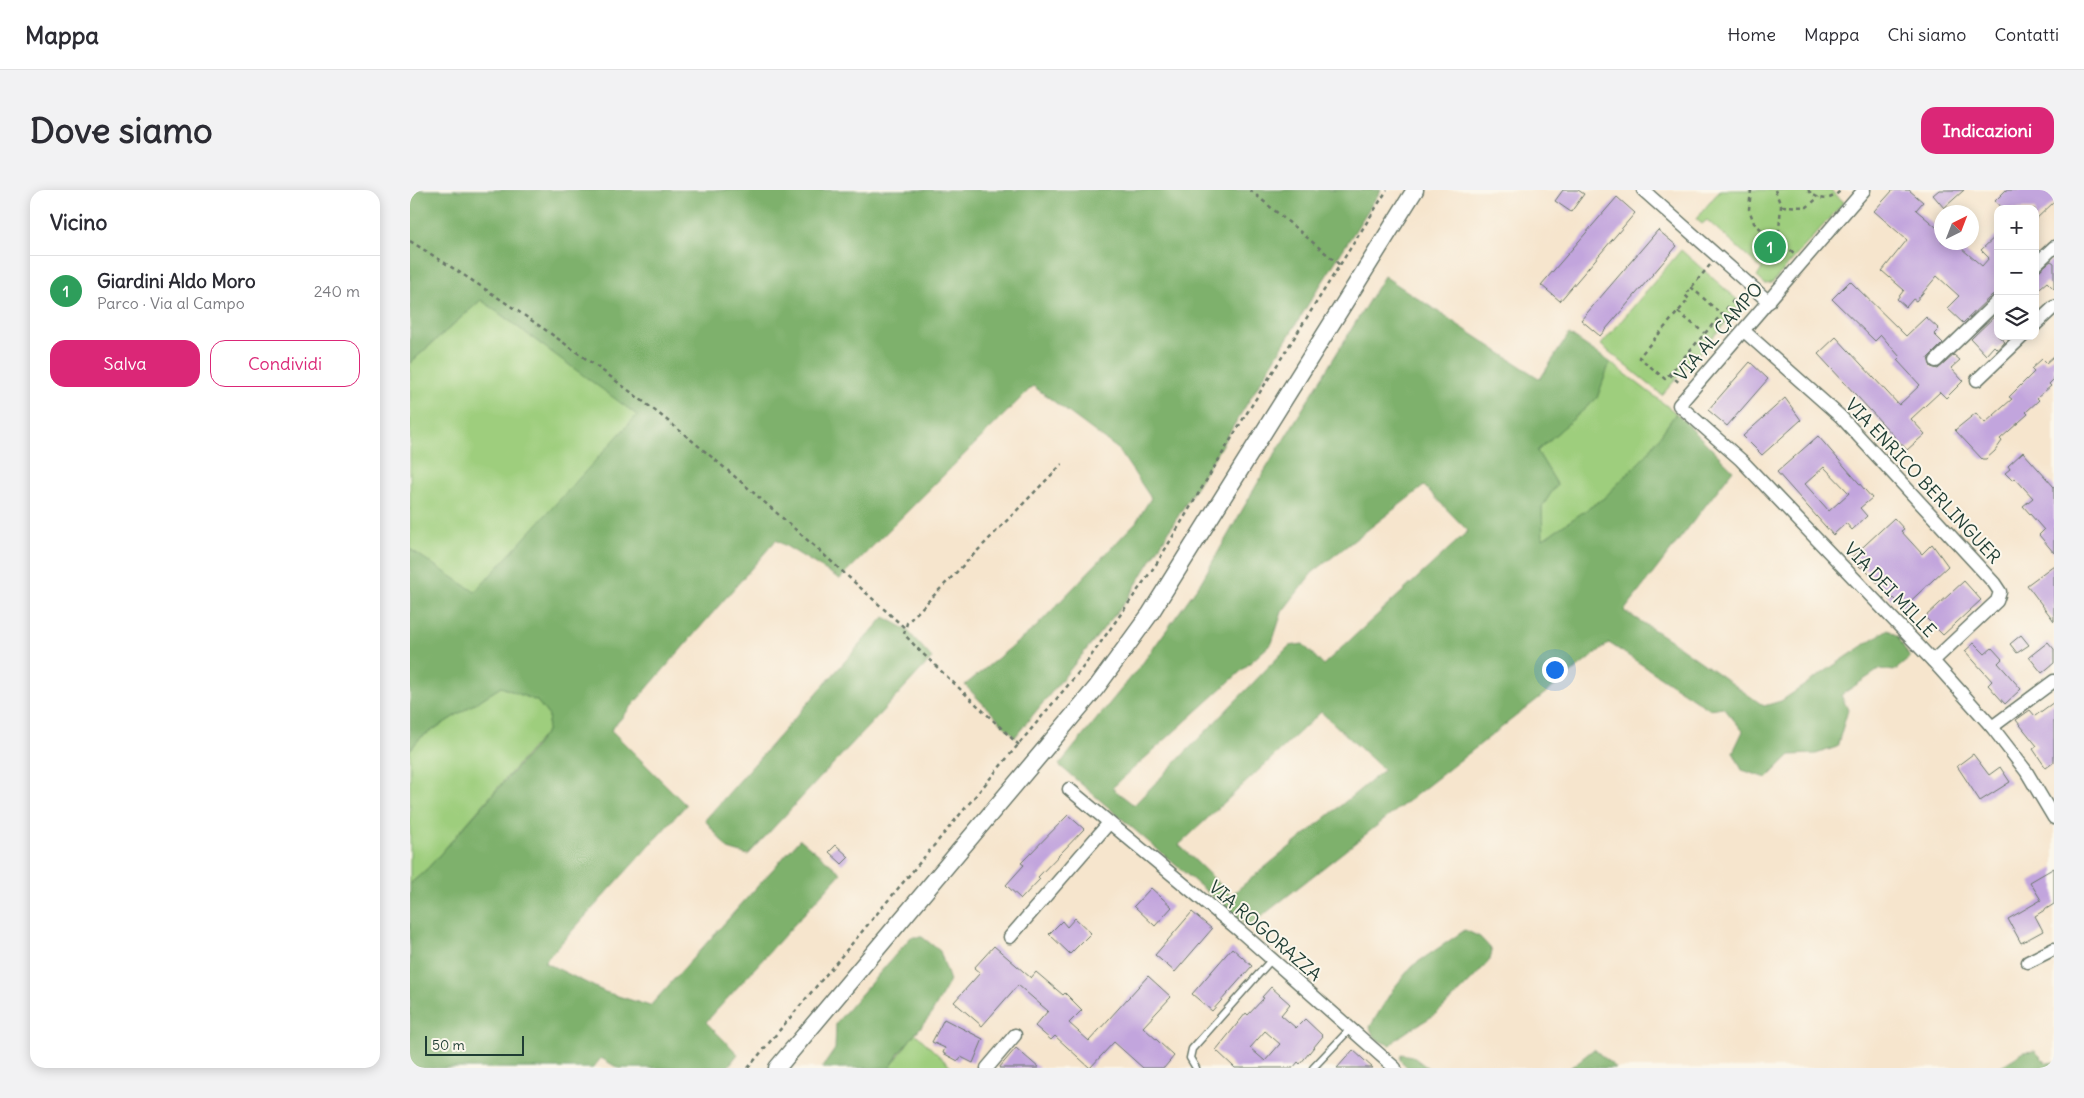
<!DOCTYPE html>
<html lang="it">
<head>
<meta charset="utf-8">
<style>
	:root { --surface:#fff; --page:#f2f2f3; --text:#2b2b33; --muted:#7c7c81; --line:#e1e1e2; --accent:#db2777 }
	body { margin:0; font-family:Delius,sans-serif; background:var(--page); color:var(--text) }
	.controls { position:absolute; right:15px; top:15px; display:grid; overflow:hidden; border-radius:10px; box-shadow:0 2px 12px #0003 }
	.controls button { width:45px; height:45px; display:grid; place-items:center; padding:0; border:0; border-bottom:1px solid var(--line); background:var(--surface); color:var(--text); font:25px sans-serif }
	.compass { position:absolute; left:1524px; top:15px; width:45px; height:45px; border-radius:50%; background:var(--surface); box-shadow:0 2px 12px #0003; rotate:42deg }
	.scale { position:absolute; left:15px; bottom:12px; width:99px; box-sizing:border-box; padding-left:5px; border:2px solid #1f3d34; border-top:0; font-size:14px; line-height:18px; white-space:nowrap; color:#1f3d34; -webkit-text-stroke:4px #fbf7ec; paint-order:stroke }
	.you { position:absolute; left:1144px; top:479px; width:18px; height:18px; margin:-12px; border:4px solid #fff; border-radius:50%; background:#1a73e8; box-shadow:0 0 0 8px #1a73e833 }
	.badge { display:grid; place-items:center; width:32px; height:32px; border-radius:50%; background:var(--accent); color:#fff; font-size:16px; font-weight:700 }
	.pin { position:absolute; translate:-50% -50%; border:2px solid #fff; box-shadow:0 1px 5px #0006 }
	.list { margin:0; padding:0; list-style:none }
	h2 { display:flex; justify-content:space-between; align-items:center; height:65px; margin:0; padding:0 20px; font-size:21px }
	h2 small { font-size:16px; font-weight:400; color:var(--muted) }
	.list li { display:grid; grid-template-columns:32px 1fr auto; gap:15px; align-items:center; box-sizing:border-box; height:70px; padding:0 20px; border-top:1px solid var(--line) }
	.list b { display:block; font-size:19px; white-space:nowrap }
	.list p { margin:0; font-size:16px; white-space:nowrap; color:var(--muted) }
	.list em { font-size:16px; font-style:normal; color:var(--muted) }
	.actions { display:flex; gap:10px; padding:15px 20px }
	.actions a { flex:1; padding:11px 0; border:1px solid var(--accent); border-radius:15px; text-align:center; font-size:18px; color:var(--accent) }
	.actions .main { background:var(--accent); color:#fff }
	.icon { flex:none; width:28px; height:28px; fill:none; stroke:currentColor; stroke-width:2; stroke-linecap:round; stroke-linejoin:round }
	.map { position:relative; flex:none; width:1644px; height:878px; overflow:hidden; border-radius:15px }
	header { display:flex; align-items:center; gap:30px; box-sizing:border-box; height:70px; padding:0 25px; background:var(--surface); border-bottom:1px solid var(--line) }
	header strong { font-size:24px }
	nav { display:flex; gap:28px; margin-inline-start:auto; font-size:18px }
	.intro { display:flex; align-items:center; justify-content:space-between; box-sizing:border-box; height:120px; padding:0 30px }
	h1 { margin:0; font-size:35px }
	.button { padding:12px 22px; border-radius:15px; background:var(--accent); color:#fff; font-size:18px; font-weight:700 }
	main { display:flex; gap:30px; padding:0 30px }
	aside { flex:1; background:var(--surface); border-radius:15px; box-shadow:0 2px 12px #0003 }
	.map>svg:first-child { display:block }
	.green { fill:#9ece7d; stroke:#5e8658 }
	.forest { fill:#7eb16c; stroke:#4e7750; fill-rule:evenodd }
	.building { fill:#c2a5dd; fill-rule:evenodd }
	.lines { fill:none; stroke-linecap:round; stroke-linejoin:round }
	.service-casing { stroke:#6a786a; stroke-width:9 }
	.minor-casing { stroke:#6a786a; stroke-width:15 }
	.tertiary-casing { stroke:#6a786a; stroke-width:19 }
	.path { stroke:#6a786a; stroke-width:2.5; stroke-dasharray:4 4; stroke-linecap:butt }
	.service { stroke:#fff; stroke-width:6 }
	.minor { stroke:#fff; stroke-width:12 }
	.tertiary { stroke:#fff; stroke-width:16 }
	.labels { text-anchor:middle; stroke-width:4; stroke-linejoin:round; paint-order:stroke }
	.street-label { font-size:18px; fill:#1f3d34; stroke:#fbf7ec }
</style>
</head>
<body>
<header>
<strong>Mappa</strong>
<nav><a>Home</a><a>Mappa</a><a>Chi siamo</a><a>Contatti</a></nav>
</header>
<div class="intro"><h1>Dove siamo</h1><a class="button">Indicazioni</a></div>
<main>
<aside>
<h2>Vicino<small></small></h2>
<ul class="list">
<li><span class="badge" style="background:#2e9e5b">1</span><div><b>Giardini Aldo Moro</b><p>Parco · Via al Campo</p></div><em>240 m</em></li>
</ul>
<div class="actions"><a class="main">Salva</a><a>Condividi</a></div>
</aside>
<div class="map">
<svg width="1644" height="878" viewBox="0 0 1644 878">
	<rect width="100%" height="100%" fill="#fbf7ec"/>
	<filter id="ink" filterUnits="userSpaceOnUse"><feTurbulence type="fractalNoise" baseFrequency=".02" numOctaves="2"/><feDisplacementMap in="SourceGraphic" scale="10" xChannelSelector="R" yChannelSelector="G"/><feConvolveMatrix kernelMatrix="1 2 1 2 8 2 1 2 1" color-interpolation-filters="sRGB"/></filter>
	<filter id="wash" filterUnits="userSpaceOnUse"><feTurbulence type="fractalNoise" baseFrequency=".0096" numOctaves="4" result="noise"/><feDisplacementMap in="SourceGraphic" scale="20" xChannelSelector="R" yChannelSelector="G"/><feGaussianBlur stdDeviation="1.12" result="paint"/><feColorMatrix in="noise" values="0 0 0 0 0 0 0 0 0 0 0 0 0 0 0 0 0 1.4 0 .05"/><feComposite in="paint" operator="in"/></filter>
	<g filter="url(#wash)">
		<rect width="100%" height="100%" fill="#f6e5cd"/>
		<g class="green">
			<polygon points="1310,0 1420,0 1434,12 1362,93 1355,94 1347,87 1352,79 1297,30 1292,34 1286,29"/>
			<polygon points="1271,60 1332,114 1252,205 1191,155"/>
			<polygon points="71,110 228,225 65,403 0,359 0,173"/>
			<polygon points="1200,172 1266,223 1238,263 1194,308 1132,350 1132,317 1147,294 1127,261 1187,208"/>
			<polygon points="91,497 127,511 139,526 137,541 18,678 0,694 0,560 10,548"/>
			<polygon points="505,843 542,878 480,878"/>
		</g>
		<g class="forest">
			<polygon points="0,0 971,0 899,113 716,411 605,547 555,495 626,437 726,332 741,308 708,259 623,196 430,389 366,350 201,540 276,615 134,772 195,802 240,816 390,649 431,683 296,832 328,864 317,878 208,878 191,868 183,878 0,878 0,694 18,678 123,559 137,541 139,526 127,511 91,497 10,548 0,560 0,359 65,402 227,225 71,110 0,173"/>
			<path d="M974,86l156,103 29,-45 41,28 -13,36 -60,53 20,33 -15,23 1,32 61,-41 44,-45 28,-40 57,57 -109,141 46,29 94,66 17,-5 107,-72 10,8 12,21 -16,13 -14,-2 -39,26 7,15 -11,37 -21,7 -26,1 -23,23 -25,-8 -9,-18 10,-21 -20,-24 -14,2 -100,-66 -361,284 -189,-162 83,-101 59,-82 63,-110zM1014,296l44,45 -145,134 -20,-21 -14,2 -155,159 -22,-17 160,-145 10,-31 30,-39zM911,522l63,58 -153,125 -52,-50z"/>
			<polygon points="474,427 496,439 522,468 338,665 318,659 295,630"/>
			<path d="M1055,740l15,7 12,13 -2,10c-16,18 -33,36 -52,52 -15,12 -34,18 -47,33 -11,-3 -18,-6 -21,-18l23,-38 19,-23z"/>
			<polygon points="501,747 512,747 530,761 540,791 520,826 489,863 480,878 412,878 425,859 426,833"/>
			<polygon points="1184,859 1206,878 1160,878"/>
			<polygon points="1625,861 1637,873 1644,872 1644,878 1588,878 1614,862"/>
			<polygon points="991,864 1002,866 1018,878 998,878 990,870"/>
		</g>
		<g id="blocks">
			<g class="building">
				<polygon points="1153,0 1168,0 1174,4 1161,22 1145,11"/>
				<polygon points="1483,0 1499,0 1513,12 1506,20 1532,42 1532,52 1544,52 1572,76 1579,68 1571,60 1588,44 1588,103 1582,105 1553,133 1537,118 1549,106 1527,86 1506,111 1503,109 1496,117 1487,109 1494,100 1472,81 1497,50 1464,21"/>
				<polygon points="1529,0 1554,0 1534,18 1523,5"/>
				<polygon points="1596,0 1644,0 1644,12 1625,30 1625,19 1592,19 1585,11"/>
				<polygon points="1207,7 1225,23 1150,111 1131,95"/>
				<polygon points="1248,40 1267,56 1190,146 1171,130"/>
				<polygon points="1641,71 1644,73 1644,99 1637,92 1625,102 1625,83"/>
				<polygon points="1440,91 1496,146 1516,127 1529,139 1524,144 1533,153 1518,168 1521,177 1528,179 1544,165 1550,170 1541,178 1553,191 1536,208 1530,202 1501,229 1515,244 1497,260 1408,164 1426,147 1489,215 1510,195 1487,170 1490,167 1471,145 1465,151 1422,109"/>
				<polygon points="1588,123 1588,146 1595,152 1587,159 1584,156 1576,165 1561,149"/>
				<polygon points="1644,166 1644,189 1639,194 1641,196 1627,208 1629,210 1616,222 1618,224 1590,249 1592,251 1585,261 1576,269 1572,269 1545,240 1566,223 1575,233 1602,209 1599,207 1624,182 1621,179 1632,169 1636,173"/>
				<polygon points="1340,172 1358,189 1317,236 1298,220"/>
				<polygon points="1375,208 1391,230 1352,265 1333,246"/>
				<path d="M1408,246l54,62 -12,10 7,8 -15,14 -6,-7 -13,12 -56,-63zM1414,277l25,26 -20,18 -24,-27z"/>
				<polygon points="1613,262 1644,297 1644,363 1629,345 1634,340 1613,316 1623,308 1605,288 1602,290 1595,283 1600,279 1598,276"/>
				<polygon points="1484,328 1494,339 1491,341 1512,364 1522,354 1538,376 1493,418 1484,408 1482,410 1453,376 1451,378 1441,368"/>
				<polygon points="1644,375 1644,431 1617,395"/>
				<polygon points="1554,391 1571,410 1533,445 1515,427"/>
				<polygon points="1611,445 1619,455 1607,463 1600,454"/>
				<polygon points="1638,452 1644,459 1644,473 1632,483 1619,467"/>
				<polygon points="1564,453 1575,464 1582,458 1592,469 1588,473 1611,499 1595,514 1578,495 1582,491 1555,461"/>
				<polygon points="1644,512 1644,572 1636,578 1623,559 1627,556 1606,530 1620,520 1625,526"/>
				<polygon points="1563,564 1579,585 1590,577 1600,592 1570,611 1547,576"/>
				<polygon points="658,625 674,639 628,687 630,689 611,709 596,695 614,675 611,673"/>
				<polygon points="426,655 439,667 432,674 419,662"/>
				<polygon points="1644,678 1644,714 1625,726 1633,741 1611,753 1598,729 1631,710 1620,692"/>
				<polygon points="741,698 762,717 745,736 724,716"/>
				<polygon points="782,722 802,739 765,782 745,765"/>
				<polygon points="665,728 681,743 660,764 639,744 652,731 657,737"/>
				<polygon points="584,756 621,788 626,782 653,805 655,803 672,820 659,833 679,851 738,786 761,807 733,837 764,866 754,878 733,878 704,852 680,878 645,846 641,850 625,836 638,821 608,795 572,836 544,812 570,783 564,778"/>
				<polygon points="822,758 842,776 802,821 782,804"/>
				<path d="M861,797l19,17 -9,11 15,13 9,-9 18,17 -23,28 -2,-2 -5,6h-58l-19,-18 30,-37 2,2 16,-17 -2,-1zM855,841l15,13 -15,17 -15,-13z"/>
				<polygon points="534,829 573,849 563,873 551,867 548,871 533,863 535,858 522,852"/>
				<polygon points="606,858 629,878 589,878"/>
				<polygon points="943,860 963,878 927,878"/>
			</g>
		</g>
	</g>
	<g filter="url(#ink)">
		<use href="#blocks" fill-opacity="0" stroke="#6a786a" stroke-width="1"/>
		<g class="lines">
			<g class="service-casing">
				<g id="service">
					<polyline points="786,878 780,868 782,859 862,769"/>
					<polyline points="903,878 940,839"/>
				</g>
			</g>
			<g class="minor-casing">
				<g id="minor">
					<polyline points="1233,0 1359,112"/>
					<polyline points="1454,0 1269,215 1331,270 1523,471 1582,537 1616,581 1644,628"/>
					<polyline points="1625,75 1644,57"/>
					<polyline points="1625,135 1644,117"/>
					<polyline points="1334,141 1431,227 1584,393 1590,402 1587,411 1523,471"/>
					<polyline points="1526,171 1588,111"/>
					<polyline points="1567,190 1613,146"/>
					<polyline points="1582,537 1644,491"/>
					<polyline points="659,599 830,741 985,878"/>
					<polyline points="600,747 699,633"/>
					<polyline points="1618,772 1644,759"/>
					<polyline points="577,878 605,845"/>
				</g>
			</g>
			<g class="tertiary-casing">
				<polyline id="tertiary" points="367,878 686,498 740,424 1005,0"/>
			</g>
			<g class="path">
				<polyline points="840,0 930,75"/>
				<polyline points="1341,0 1339,19 1344,33 1354,42 1366,47 1385,64"/>
				<polyline points="1365,0 1371,16 1369,40 1366,47"/>
				<path d="M1398,0c11,12 23,11 33,0"/>
				<polyline points="1372,16 1397,17 1409,7"/>
				<path d="M0,51c82,51 163,106 239,165 89,70 173,147 257,223"/>
				<polyline points="1300,75 1275,105 1279,109 1229,167 1255,189 1324,110"/>
				<polyline points="1281,97 1311,124"/>
				<polyline points="1268,122 1294,143"/>
				<polyline points="1259,184 1271,194"/>
				<polyline points="609,555 508,459 494,444 497,433 652,274"/>
				<polyline points="338,878 674,476 747,373 830,234 977,0"/>
			</g>
			<use href="#service" class="service"/>
			<use href="#minor" class="minor"/>
			<use href="#tertiary" class="tertiary"/>
		</g>
	</g>
	<g class="labels">
		<g class="street-label">
			<text transform="translate(1309 142) rotate(-49)" y="6">VIA AL CAMPO</text>
			<text transform="translate(1513 291) rotate(47)" y="6">VIA ENRICO BERLINGUER</text>
			<text transform="translate(1480 400) rotate(46)" y="6">VIA DEI MILLE</text>
			<text transform="translate(855 741) rotate(41)" y="6">VIA ROGORAZZA</text>
		</g>
	</g>
</svg>
<div class="controls">
<button>+</button>
<button>−</button>
<button><svg class="icon" aria-label="layers" viewBox="0 0 24 24"><path d="M12 4l9 5-9 5-9-5zM3 14l9 5 9-5"/></svg></button>
</div>
<svg class="compass" viewBox="-18 -18 36 36"><path d="M0-13l5 13h-10z" fill="#e53935"/><path d="M0 13l5-13h-10z" fill="#7c7c81"/></svg>
<div class="scale">50 m</div>
<div class="you"></div>
<div class="pin badge" style="left:1360px;top:57px;background:#2e9e5b">1</div>
</div>
</main>
</body>
</html>
